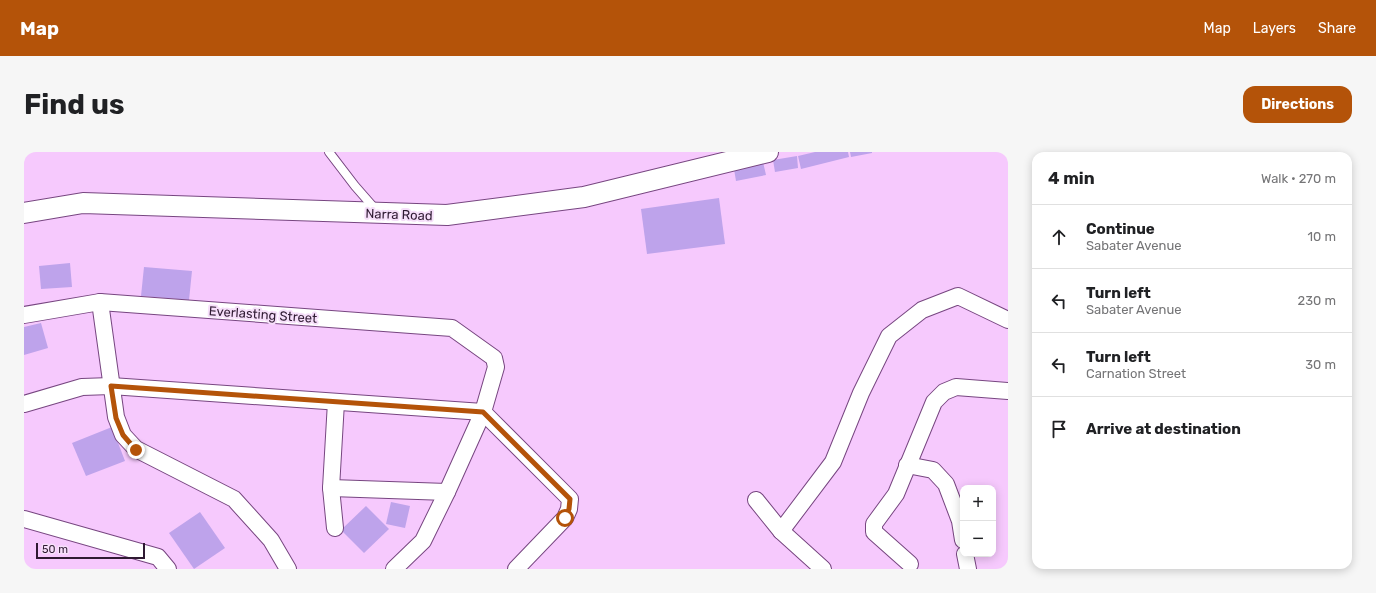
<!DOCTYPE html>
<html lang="en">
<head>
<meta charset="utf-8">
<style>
	:root { --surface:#fff; --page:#f6f6f6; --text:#202124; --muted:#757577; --line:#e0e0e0; --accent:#b45309 }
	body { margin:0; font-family:Rubik,sans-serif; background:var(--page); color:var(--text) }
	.controls { position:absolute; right:12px; bottom:12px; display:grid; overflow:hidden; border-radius:8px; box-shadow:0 2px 10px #0003 }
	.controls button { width:36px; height:36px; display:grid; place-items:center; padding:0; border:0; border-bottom:1px solid var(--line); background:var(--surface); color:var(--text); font:20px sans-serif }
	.scale { position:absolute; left:12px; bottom:10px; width:109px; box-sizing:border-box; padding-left:4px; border:2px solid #2f1a32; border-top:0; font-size:11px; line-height:14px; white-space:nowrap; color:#2f1a32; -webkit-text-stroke:3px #f6dffa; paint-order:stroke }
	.stop { position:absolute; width:12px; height:12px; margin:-9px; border:3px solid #b45309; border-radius:50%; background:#fff }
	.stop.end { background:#b45309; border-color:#fff; box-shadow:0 1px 4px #0008 }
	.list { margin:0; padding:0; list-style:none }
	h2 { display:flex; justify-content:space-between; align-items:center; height:52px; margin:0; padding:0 16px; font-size:17px }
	h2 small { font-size:13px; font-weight:400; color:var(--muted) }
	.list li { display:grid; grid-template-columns:26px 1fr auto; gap:12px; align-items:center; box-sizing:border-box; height:64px; padding:0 16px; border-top:1px solid var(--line) }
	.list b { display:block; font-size:15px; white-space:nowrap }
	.list p { margin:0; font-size:13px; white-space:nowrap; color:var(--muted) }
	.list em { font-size:13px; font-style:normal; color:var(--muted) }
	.icon { flex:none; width:22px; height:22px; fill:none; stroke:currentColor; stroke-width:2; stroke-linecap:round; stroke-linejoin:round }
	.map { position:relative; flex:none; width:984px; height:417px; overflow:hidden; border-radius:12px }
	header { display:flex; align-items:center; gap:24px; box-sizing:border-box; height:56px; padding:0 20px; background:var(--accent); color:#fff }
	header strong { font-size:19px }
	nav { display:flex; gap:22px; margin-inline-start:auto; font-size:14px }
	.intro { display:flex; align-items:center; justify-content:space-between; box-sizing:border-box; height:96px; padding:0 24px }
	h1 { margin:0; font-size:28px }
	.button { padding:10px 18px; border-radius:12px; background:var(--accent); color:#fff; font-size:14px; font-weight:700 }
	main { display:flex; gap:24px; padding:0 24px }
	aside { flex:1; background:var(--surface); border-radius:12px; box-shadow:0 2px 10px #0003 }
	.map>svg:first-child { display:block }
	.building { fill:#bea3eb }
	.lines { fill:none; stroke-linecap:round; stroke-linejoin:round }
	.service-casing { stroke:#774680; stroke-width:10 }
	.minor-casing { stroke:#774680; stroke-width:18 }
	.tertiary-casing { stroke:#774680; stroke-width:22 }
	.service { stroke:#fff; stroke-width:8 }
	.minor { stroke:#fff; stroke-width:16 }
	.tertiary { stroke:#fff; stroke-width:20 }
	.route { stroke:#b45309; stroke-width:5 }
	.labels { text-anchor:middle; stroke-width:4; stroke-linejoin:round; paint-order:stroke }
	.street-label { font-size:13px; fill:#2f1a32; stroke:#f6dffa }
</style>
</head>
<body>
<header>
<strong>Map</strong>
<nav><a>Map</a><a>Layers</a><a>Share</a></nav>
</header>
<div class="intro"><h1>Find us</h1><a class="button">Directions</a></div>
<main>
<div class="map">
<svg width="984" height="417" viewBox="0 0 984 417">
	<rect width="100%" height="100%" fill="#f6c9fd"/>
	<g class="building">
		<polygon points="791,0 824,0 825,5 777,17 774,4"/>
		<polygon points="826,0 848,0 848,1 827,5"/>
		<polygon points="773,4 774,16 751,20 749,8"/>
		<polygon points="739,10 742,23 712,29 710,17"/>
		<polygon points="695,46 701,92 623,102 617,57"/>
		<polygon points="46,111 48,135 17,137 15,114"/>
		<polygon points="120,115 168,119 165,148 117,144"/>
		<polygon points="17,171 24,196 0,203 0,175"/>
		<polygon points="88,275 101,309 62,324 48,291"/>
		<polygon points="367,350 386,354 381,376 362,372"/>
		<polygon points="342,354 365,377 340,401 317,378"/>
		<polygon points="176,360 201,396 170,417 145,381"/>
	</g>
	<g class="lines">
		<g class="service-casing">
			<polyline id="service" points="305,0 331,34 352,58"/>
		</g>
		<g class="minor-casing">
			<g id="minor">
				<polyline points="76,150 92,265 99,283 112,297 210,347 247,388 264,417"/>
				<polyline points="0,163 76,150 428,176 470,206 472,215 459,260 423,340 399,389 370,417"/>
				<polyline points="0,252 58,235 87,234 459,260 546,347 545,357 541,366 492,417"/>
				<polyline points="883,313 909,318 922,332 936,369 939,388"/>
				<polyline points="307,336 423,340"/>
				<polyline points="732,348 757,379 799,417"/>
				<polyline points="0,367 134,405 144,417"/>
				<polyline points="311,376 307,336 312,250"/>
				<polyline points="757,379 809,310 837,241 865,184 898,158 934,144 984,168"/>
				<polyline points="941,402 944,417"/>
				<polyline points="886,412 850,380 850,372 872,342 910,250 920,240 932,235 984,239"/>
			</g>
		</g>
		<g class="tertiary-casing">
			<polyline id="tertiary" points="0,61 59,51 423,63 560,45 744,0"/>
		</g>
		<use href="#service" class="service"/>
		<use href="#minor" class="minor"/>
		<use href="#tertiary" class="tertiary"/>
	</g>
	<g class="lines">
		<polyline class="route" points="112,298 99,283 92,266 87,234 459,260 546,347 545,357 541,366"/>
	</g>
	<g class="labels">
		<g class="street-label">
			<text transform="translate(375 62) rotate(2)" y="5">Narra Road</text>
			<text transform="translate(239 162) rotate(4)" y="5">Everlasting Street</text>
		</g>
	</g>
</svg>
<div class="controls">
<button>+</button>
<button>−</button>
</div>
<div class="scale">50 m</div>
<div class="stop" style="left:541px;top:366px"></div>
<div class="stop end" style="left:112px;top:298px"></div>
</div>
<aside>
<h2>4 min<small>Walk · 270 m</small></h2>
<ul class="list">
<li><svg class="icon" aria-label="ahead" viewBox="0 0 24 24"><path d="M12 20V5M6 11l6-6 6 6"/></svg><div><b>Continue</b><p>Sabater Avenue</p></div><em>10 m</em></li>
<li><svg class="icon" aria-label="left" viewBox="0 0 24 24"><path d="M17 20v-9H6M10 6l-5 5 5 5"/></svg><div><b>Turn left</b><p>Sabater Avenue</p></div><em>230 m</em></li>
<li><svg class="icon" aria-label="left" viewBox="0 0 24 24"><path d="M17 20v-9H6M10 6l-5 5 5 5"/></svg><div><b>Turn left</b><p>Carnation Street</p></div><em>30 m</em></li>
<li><svg class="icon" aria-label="arrive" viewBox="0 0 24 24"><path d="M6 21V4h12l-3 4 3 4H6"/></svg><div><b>Arrive at destination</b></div></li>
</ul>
</aside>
</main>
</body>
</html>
